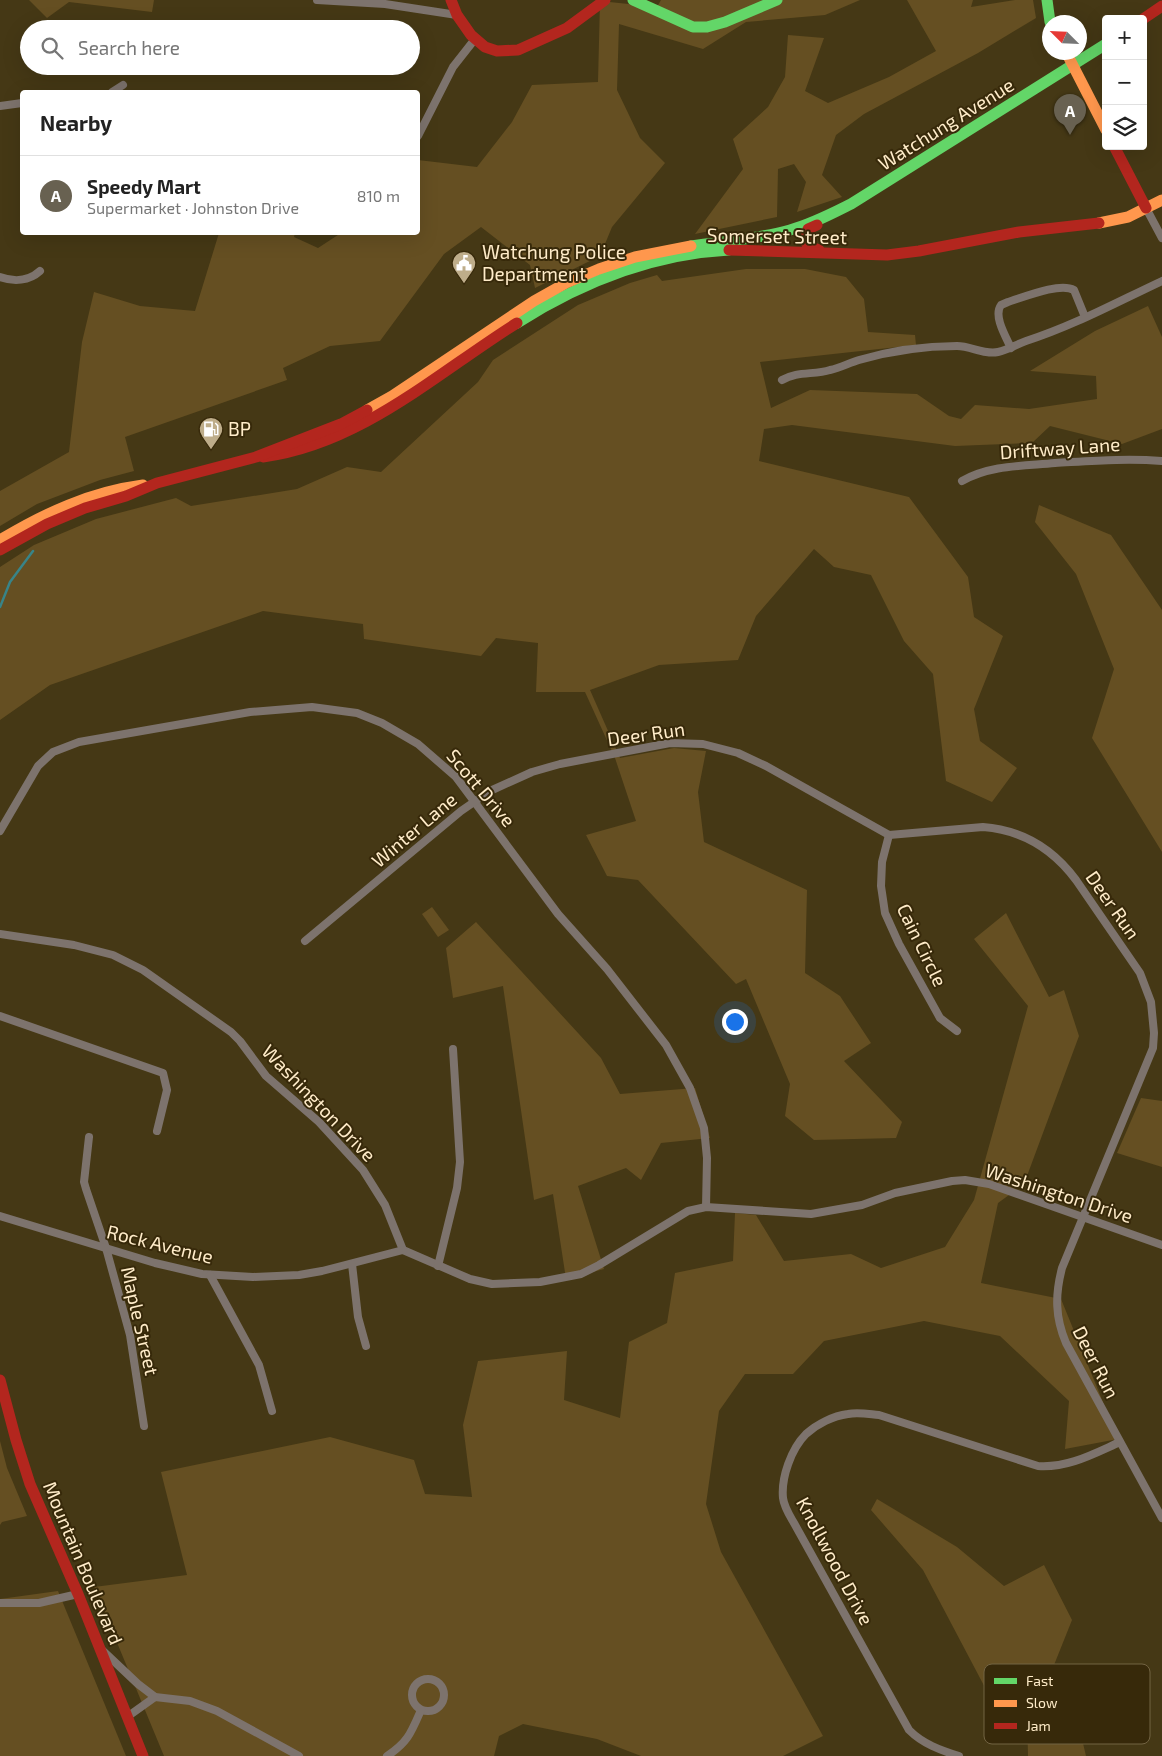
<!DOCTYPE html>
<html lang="en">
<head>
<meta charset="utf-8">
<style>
	:root { --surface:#fff; --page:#f6f6f6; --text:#222; --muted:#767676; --line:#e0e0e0; --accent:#686151 }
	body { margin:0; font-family:"Exo 2",sans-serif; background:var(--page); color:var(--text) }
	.controls { position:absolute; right:15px; top:15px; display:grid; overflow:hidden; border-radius:5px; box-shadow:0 5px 20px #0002 }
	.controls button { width:45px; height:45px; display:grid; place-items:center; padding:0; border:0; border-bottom:1px solid var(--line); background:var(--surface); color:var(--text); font:25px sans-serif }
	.compass { position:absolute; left:1042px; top:15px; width:45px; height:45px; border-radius:50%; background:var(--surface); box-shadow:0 5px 20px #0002; rotate:294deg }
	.you { position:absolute; left:734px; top:1021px; width:18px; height:18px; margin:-12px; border:4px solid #fff; border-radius:50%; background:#1a73e8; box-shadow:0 0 0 8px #1a73e833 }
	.badge { display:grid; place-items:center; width:32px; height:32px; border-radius:50%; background:var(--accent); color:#fff; font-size:16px; font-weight:700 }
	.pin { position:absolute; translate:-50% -41px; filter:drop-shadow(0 1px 2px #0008) }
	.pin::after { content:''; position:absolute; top:26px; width:18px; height:15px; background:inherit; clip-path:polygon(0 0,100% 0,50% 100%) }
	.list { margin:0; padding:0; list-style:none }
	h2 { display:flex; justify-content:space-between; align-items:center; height:65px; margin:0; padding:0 20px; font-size:21px }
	h2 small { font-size:16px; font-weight:400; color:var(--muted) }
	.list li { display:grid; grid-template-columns:32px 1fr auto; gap:15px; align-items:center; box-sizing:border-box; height:80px; padding:0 20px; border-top:1px solid var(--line) }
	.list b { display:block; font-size:19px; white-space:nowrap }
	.list p { margin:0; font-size:16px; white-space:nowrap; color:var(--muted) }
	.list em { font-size:16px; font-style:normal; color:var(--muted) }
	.icon { flex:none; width:28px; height:28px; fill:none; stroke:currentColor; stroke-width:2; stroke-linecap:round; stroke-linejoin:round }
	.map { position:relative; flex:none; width:1162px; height:1756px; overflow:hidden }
	.search { position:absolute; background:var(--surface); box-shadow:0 5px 20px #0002; left:20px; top:20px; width:400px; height:55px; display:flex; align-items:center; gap:12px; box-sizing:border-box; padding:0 18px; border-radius:28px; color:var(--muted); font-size:19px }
	.panel { position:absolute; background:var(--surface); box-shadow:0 5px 20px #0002; left:20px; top:90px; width:400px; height:145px; border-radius:5px }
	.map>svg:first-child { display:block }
	.green { fill:#654f22 }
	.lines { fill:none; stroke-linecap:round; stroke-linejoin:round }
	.stream { stroke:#388488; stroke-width:2.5 }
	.street { stroke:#7d736d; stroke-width:8 }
	.fast { stroke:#63d668; stroke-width:11 }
	.slow { stroke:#ff974d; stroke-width:11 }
	.jam { stroke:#b3261e; stroke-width:11 }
	.labels { text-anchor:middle; stroke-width:4; stroke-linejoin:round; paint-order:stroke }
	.street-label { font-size:19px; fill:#ffecc9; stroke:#37290a }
	.poi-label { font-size:19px; fill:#ffecc9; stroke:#37290a; text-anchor:start }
	.key { fill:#37290a; stroke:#736443; stroke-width:1 }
	.key-label { font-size:14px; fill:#ffecc9 }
</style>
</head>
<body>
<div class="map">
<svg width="1162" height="1756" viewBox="0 0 1162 1756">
	<rect width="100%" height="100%" fill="#453815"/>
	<g class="green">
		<polygon points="29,0 154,0 152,12 69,2 47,18"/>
		<polygon points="661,0 860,0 825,15 746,22 703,49 619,24 617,90 640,138 665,163 612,227 600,256 535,288 530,265 481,227 444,254 380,341 330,346 283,368 287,380 125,437 134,471 100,480 37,504 0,526 0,491 69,452 82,342 94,292 140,306 195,311 219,233 295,233 294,237 318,248 341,233 418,232 418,160 477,167 512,122 532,85 598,82 600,1 657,7"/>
		<polygon points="907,0 973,0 971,7 1015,0 1033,0 1036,18 978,53 864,114 836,135 822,175 842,197 797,212 806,182 794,164 778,169 777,217 695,234 743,169 733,139 768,107 785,77 788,35 824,38 805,91 828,103 889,77 936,51"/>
		<polygon points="746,269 805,269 846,277 864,299 868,332 915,335 916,345 760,362 771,408 810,390 917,394 949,416 961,419 975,405 1029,409 1097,399 1096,376 1030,371 1095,331 1148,306 1162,337 1162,429 1122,444 1050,426 1032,443 955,446 792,425 764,429 759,461 909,497 968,577 974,617 1003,636 974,709 980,741 1017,768 992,802 946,781 933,674 904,641 871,575 834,567 814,549 756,616 738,660 659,665 590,690 620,758 674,748 706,751 698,792 704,842 807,890 805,973 840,996 871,1043 844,1061 902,1122 896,1138 814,1140 785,1116 790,1084 746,979 736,984 638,880 607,876 586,835 636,821 615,758 585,692 536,692 538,643 496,638 481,656 364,639 363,624 263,611 50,685 0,720 0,567 34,545 96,519 176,498 191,506 297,489 347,467 381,472 478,382 493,360 578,305 630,283 657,275 662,281"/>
		<polygon points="1039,505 1111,535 1162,610 1162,852 1092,738 1114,669 1076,574 1035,522"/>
		<polygon points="432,907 449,930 438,937 422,914"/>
		<polygon points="1006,913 1049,997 1064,990 1079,1036 1024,1184 998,1203 981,1283 1061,1299 1118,1439 1065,1449 1069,1401 1000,1336 924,1321 824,1341 793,1374 745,1374 719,1411 706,1504 721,1552 823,1736 783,1756 641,1756 597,1739 523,1724 499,1736 494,1756 164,1756 94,1587 187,1575 161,1472 330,1437 414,1460 425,1494 472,1497 463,1425 478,1361 567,1351 564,1400 620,1418 629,1342 667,1323 675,1273 733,1261 735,1213 756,1215 784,1261 851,1254 881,1268 945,1247 974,1200 1028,1006 974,939"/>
		<polygon points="476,922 601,1058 620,1094 695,1088 710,1138 661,1143 641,1180 626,1168 578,1186 604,1269 566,1279 553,1194 534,1200 503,986 453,998 446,948"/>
		<polygon points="1141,1098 1162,1101 1162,1167 1117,1153"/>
		<polygon points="0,1441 7,1468 27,1516 2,1522 0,1525"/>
		<polygon points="877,1499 957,1547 1004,1586 1044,1565 1072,1620 1054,1665 1082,1739 1086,1756 1028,1756 1027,1714 990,1697 923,1570 871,1510"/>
		<polygon points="58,1591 126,1756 0,1756 0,1599"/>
	</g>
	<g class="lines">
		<polyline class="stream" points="0,607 10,582 33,551"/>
		<g class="street">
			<polyline points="317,0 385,4 457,15"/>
			<polyline points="112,92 123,85"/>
			<polyline points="0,106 22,103"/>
			<polyline points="418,136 453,67 475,39"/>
			<polyline points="1146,208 1162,238"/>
			<path d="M0,277c14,5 29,4 40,-6"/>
			<path d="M1011,348c-5,-11 -18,-32 -10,-43l7,-3c16,-5 52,-20 66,-12l11,27"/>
			<path d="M782,380c15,-9 32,-5 48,-10 10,-2 19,-7 29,-10 31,-9 66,-14 98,-14 14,0 27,9 41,6 10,-2 19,-8 28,-11 47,-15 91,-39 136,-60"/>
			<path d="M962,481c28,-16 61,-15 93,-18 36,-2 71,-5 107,-2"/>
			<polyline points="0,831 38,766 53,752 79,742 250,712 312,707 357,713 382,723 418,744 456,777 558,914 607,969 666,1045 690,1088 704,1128 707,1158 706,1207"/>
			<polyline points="889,835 882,862 881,886 885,913 899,944 940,1018 957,1031"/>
			<polyline points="0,934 74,945 113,955 143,970 231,1032 240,1041 266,1076 319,1122 363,1170 385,1205 403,1250 470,1279 492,1284 540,1282 581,1274 599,1265 688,1211 706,1207 811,1214 862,1205 895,1193 952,1181 965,1180 989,1184 1162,1245"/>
			<path d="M305,941l156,-130 29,-20 42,-19 28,-8 110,-21 33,1 35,9 28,13 123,69 94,-8c39,3 70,22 93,53l64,93 11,29 3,31 -1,15 -91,220c-7,27 -7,49 4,75l96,175"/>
			<polyline points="0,1016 163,1073 167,1090 157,1131"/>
			<polyline points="89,1137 84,1182 86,1189 106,1248 130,1335 144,1426"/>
			<polyline points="0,1216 155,1263 202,1274 253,1277 299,1275 322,1271 403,1250"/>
			<polyline points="352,1264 358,1317 366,1346"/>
			<polyline points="438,1266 457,1188 460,1162 453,1049"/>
			<polyline points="210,1275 259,1365 272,1411"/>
			<polyline points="0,1603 39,1603 78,1594"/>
			<polyline points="102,1650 138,1684 155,1697 190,1701 217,1711 299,1756"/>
			<circle cx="428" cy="1695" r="16"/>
			<polyline points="127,1717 155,1697"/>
			<path d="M387,1756c21,-14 24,-23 34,-46"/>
			<path d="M959,1756c-19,-6 -36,-12 -50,-26l-115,-207c-4,-7 -10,-16 -11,-25 -2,-20 8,-49 23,-64 11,-10 27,-18 42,-20 10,-2 20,0 31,1l159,51c30,2 55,-12 82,-24"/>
		</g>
		<g class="fast">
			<polyline points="633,0 693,27 707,27 725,22 777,0"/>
			<polyline points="1047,0 1050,22"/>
			<path d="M691,246c33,-5 68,-7 99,-16 22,-6 41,-16 61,-26l255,-160"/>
			<path d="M517,323c66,-42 135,-69 212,-73"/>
		</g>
		<g class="slow">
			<polyline points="1066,52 1106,130"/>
			<polyline points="1099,223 1128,217 1162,200"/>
			<polyline points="367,410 392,396 534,301 566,283 599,269 635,257 691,246"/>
			<path d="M0,540c45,-27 90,-48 143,-55"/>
		</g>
		<g class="jam">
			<polyline points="451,0 457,15 471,35 485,47 497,51 518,50 567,28 605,0"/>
			<polyline points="1143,19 1162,6"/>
			<polyline points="1114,146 1146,208"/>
			<polyline points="817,225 808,229 805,241 808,246 819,250"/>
			<polyline points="729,250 887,255 919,251 1019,232 1099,223"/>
			<path d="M263,457c98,-13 174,-84 254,-134"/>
			<polyline points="0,550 47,524 85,508 126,496 157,483 256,457 341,424 367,410"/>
			<polyline points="0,1380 16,1440 30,1484 78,1594 143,1756"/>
		</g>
	</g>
	<defs>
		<g id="civic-pin" transform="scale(1.25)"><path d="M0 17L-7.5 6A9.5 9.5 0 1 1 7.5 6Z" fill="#bead8a" stroke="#37290a"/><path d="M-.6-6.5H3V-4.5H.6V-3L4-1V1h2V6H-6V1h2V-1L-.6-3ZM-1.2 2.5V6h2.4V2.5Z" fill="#fff"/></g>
		<g id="fuel-pin" transform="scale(1.25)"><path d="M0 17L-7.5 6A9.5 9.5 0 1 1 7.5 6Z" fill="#bead8a" stroke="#37290a"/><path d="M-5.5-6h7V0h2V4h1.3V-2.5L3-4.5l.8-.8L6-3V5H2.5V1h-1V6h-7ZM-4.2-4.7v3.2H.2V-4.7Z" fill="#fff"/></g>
	</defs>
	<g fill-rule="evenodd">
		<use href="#civic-pin" x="464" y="263"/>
		<use href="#fuel-pin" x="211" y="429"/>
	</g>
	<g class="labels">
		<g class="street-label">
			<text transform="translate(946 124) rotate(-32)" y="7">Watchung Avenue</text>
			<text transform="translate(777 236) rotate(1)" y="7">Somerset Street</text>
			<text transform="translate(1060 448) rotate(-4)" y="7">Driftway Lane</text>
			<text transform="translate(646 734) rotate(-8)" y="7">Deer Run</text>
			<text transform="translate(481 788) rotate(50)" y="7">Scott Drive</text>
			<text transform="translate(414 830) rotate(-40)" y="7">Winter Lane</text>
			<text transform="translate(1113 905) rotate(55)" y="7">Deer Run</text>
			<text transform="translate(922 945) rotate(64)" y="7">Cain Circle</text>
			<text transform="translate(319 1103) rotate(46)" y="7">Washington Drive</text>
			<text transform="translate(1059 1193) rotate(18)" y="7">Washington Drive</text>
			<text transform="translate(160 1244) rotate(14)" y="7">Rock Avenue</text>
			<text transform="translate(140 1321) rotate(77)" y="7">Maple Street</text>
			<text transform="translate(1096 1362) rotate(63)" y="7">Deer Run</text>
			<text transform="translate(835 1561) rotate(62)" y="7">Knollwood Drive</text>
			<text transform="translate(83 1563) rotate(67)" y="7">Mountain Boulevard</text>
		</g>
		<g class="poi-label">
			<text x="482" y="259">Watchung Police<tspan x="482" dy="22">Department</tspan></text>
			<text x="228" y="436">BP</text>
		</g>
	</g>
	<rect x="984" y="1664" width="166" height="80" rx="8" class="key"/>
	<rect x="994" y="1678" width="23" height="6" fill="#63d668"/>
	<rect x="994" y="1700" width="23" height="7" fill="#ff974d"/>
	<rect x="994" y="1723" width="23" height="6" fill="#b3261e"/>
	<g class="key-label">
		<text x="1026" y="1686">Fast</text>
		<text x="1026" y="1708">Slow</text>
		<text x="1026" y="1731">Jam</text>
	</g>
</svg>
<div class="controls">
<button>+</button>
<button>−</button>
<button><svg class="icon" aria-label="layers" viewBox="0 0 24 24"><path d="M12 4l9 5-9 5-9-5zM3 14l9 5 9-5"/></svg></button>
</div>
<svg class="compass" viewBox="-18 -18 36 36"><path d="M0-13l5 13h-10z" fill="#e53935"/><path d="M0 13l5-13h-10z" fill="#767676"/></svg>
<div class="you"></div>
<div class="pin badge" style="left:1070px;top:135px">A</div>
<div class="search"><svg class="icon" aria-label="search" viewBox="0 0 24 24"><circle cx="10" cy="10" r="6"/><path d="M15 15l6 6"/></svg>Search here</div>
<section class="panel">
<h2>Nearby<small></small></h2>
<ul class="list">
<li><span class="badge">A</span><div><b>Speedy Mart</b><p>Supermarket · Johnston Drive</p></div><em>810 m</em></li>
</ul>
</section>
</div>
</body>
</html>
